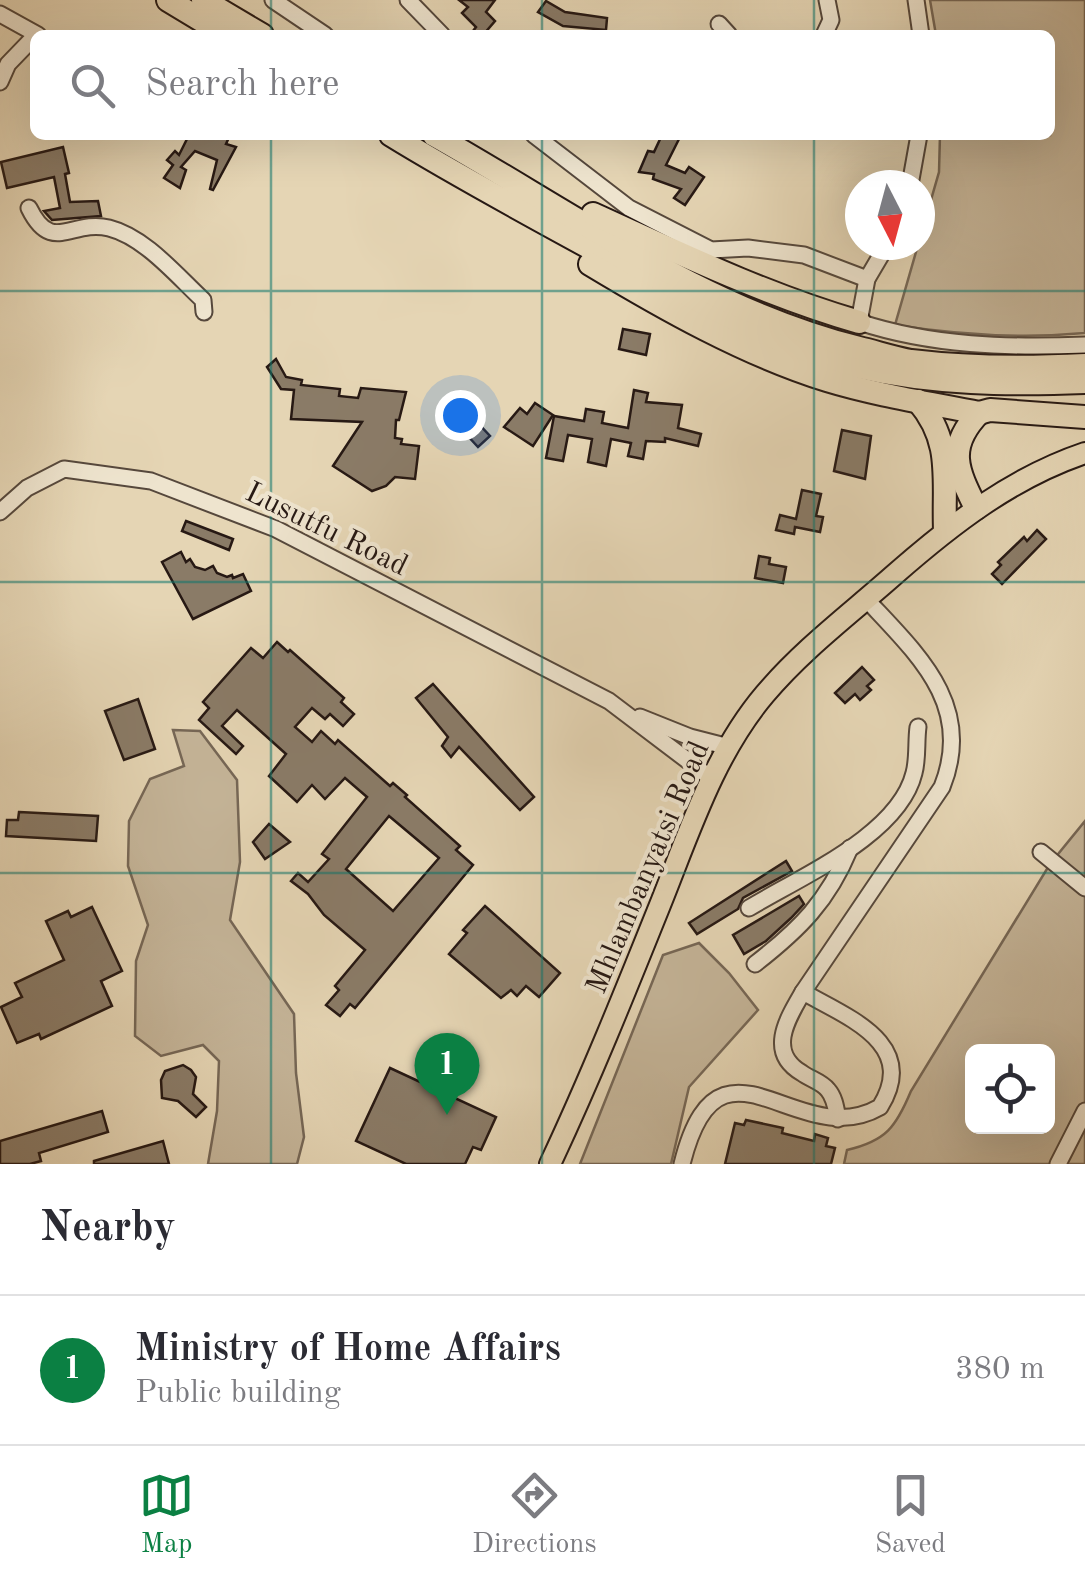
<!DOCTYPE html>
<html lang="en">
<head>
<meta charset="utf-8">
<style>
	:root { --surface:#fff; --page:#f2f2f3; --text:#2b2b33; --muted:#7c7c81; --line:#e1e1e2; --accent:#0b8043 }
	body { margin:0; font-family:"Old Standard TT",serif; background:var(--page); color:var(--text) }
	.controls { position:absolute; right:30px; bottom:30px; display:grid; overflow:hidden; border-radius:15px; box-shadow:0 10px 40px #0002 }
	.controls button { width:90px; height:90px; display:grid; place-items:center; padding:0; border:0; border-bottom:2px solid var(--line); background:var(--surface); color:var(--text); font:50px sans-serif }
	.compass { position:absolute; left:845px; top:170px; width:90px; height:90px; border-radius:50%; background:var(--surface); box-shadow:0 10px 40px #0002; rotate:174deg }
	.you { position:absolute; left:460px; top:415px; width:35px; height:35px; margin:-25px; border:8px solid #fff; border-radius:50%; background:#1a73e8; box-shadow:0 0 0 15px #1a73e833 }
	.badge { display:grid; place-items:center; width:65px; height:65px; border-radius:50%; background:var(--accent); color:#fff; font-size:32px; font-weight:700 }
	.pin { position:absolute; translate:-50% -82px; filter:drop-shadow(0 2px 5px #0008) }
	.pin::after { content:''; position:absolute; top:52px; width:35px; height:30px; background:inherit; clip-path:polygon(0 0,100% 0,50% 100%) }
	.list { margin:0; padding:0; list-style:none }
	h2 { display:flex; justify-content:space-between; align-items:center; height:130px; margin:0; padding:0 40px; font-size:42px }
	h2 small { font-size:32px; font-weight:400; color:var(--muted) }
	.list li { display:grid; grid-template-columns:65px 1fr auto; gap:30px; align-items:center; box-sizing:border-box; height:150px; padding:0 40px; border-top:2px solid var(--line) }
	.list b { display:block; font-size:38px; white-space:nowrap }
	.list p { margin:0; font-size:32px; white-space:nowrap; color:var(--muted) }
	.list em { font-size:32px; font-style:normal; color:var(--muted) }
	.icon { flex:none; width:55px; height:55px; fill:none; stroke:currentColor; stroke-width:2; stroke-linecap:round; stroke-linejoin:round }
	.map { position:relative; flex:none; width:1085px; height:1164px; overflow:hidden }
	.search { position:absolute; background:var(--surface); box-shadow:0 10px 40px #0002; left:30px; right:30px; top:30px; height:110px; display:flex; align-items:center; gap:25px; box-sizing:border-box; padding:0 35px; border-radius:15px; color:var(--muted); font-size:38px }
	.sheet { height:280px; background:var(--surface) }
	nav { display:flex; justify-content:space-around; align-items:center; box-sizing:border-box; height:140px; border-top:2px solid var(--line); background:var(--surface); font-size:28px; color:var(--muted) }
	nav a { display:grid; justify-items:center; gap:5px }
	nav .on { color:var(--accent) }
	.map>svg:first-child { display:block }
	.green { fill:#c5b599; stroke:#766756; stroke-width:2.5; fill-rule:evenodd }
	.building { fill:#8a7b67; stroke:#271914; stroke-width:2.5; fill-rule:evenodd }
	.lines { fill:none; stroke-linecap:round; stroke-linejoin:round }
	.minor-casing { stroke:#56483c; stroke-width:19 }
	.major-casing { stroke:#271914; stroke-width:24 }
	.highway-casing { stroke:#271914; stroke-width:26 }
	.minor { stroke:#eee4ce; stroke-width:15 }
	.major { stroke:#e5d5b4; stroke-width:20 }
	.highway { stroke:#e5d5b4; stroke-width:22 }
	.grid { fill:none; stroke:#0f766e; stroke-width:2.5; stroke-opacity:0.55 }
	.labels { text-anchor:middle; stroke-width:8; stroke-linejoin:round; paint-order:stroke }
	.street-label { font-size:30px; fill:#271914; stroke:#eee4ce }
</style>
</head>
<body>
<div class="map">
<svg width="1085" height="1164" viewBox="0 0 1085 1164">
	<rect width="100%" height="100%" fill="#e5d5b4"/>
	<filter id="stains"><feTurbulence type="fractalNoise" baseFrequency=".002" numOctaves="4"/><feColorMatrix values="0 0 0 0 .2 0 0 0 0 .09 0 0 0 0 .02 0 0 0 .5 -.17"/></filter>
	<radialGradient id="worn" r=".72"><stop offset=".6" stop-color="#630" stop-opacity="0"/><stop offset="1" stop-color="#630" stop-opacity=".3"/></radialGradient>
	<g class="green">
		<path d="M930,0h155v333c-65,6 -126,2 -190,-8l44,-153 1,-37h110v-100h-114z"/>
		<polygon points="173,730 200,731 237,780 240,862 230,920 294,1014 296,1073 304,1137 297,1164 208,1164 217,1111 219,1061 203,1045 161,1056 135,1036 136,961 148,925 128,866 129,821 150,779 184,766"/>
		<path d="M1085,821v343h-241l3,-14c39,-9 49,-23 64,-59l139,-227zM972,1052h76v74h-76z"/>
		<polygon points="699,943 729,973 758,1010 689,1087 671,1164 580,1164 663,955"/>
	</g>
	<g class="building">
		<polygon points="459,0 495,0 486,12 495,21 483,35 470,35 476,27 462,13 468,7"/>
		<polygon points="546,1 565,12 607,18 606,30 563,26 538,12"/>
		<polygon points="189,135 230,135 226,144 236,147 213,190 210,189 217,160 195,151 181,167 186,170 180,188 164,178 173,165 167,160 175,151 179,155"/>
		<polygon points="662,135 681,135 666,165 685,173 689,167 704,177 685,205 674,198 681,189 653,179 654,174 639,172 648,151 654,152"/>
		<polygon points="63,147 69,173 65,174 70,202 98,201 101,216 52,220 44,211 60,208 54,177 7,188 1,162"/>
		<polygon points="623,329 650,334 646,355 619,349"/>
		<polygon points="276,359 286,377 302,380 301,385 340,389 339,396 358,398 361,388 406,392 399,420 396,420 395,438 402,439 401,444 419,446 415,479 395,477 386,486 372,491 333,466 362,422 291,419 294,390 281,389 267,367"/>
		<polygon points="634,390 648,393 646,402 682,405 678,428 701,434 698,446 665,438 665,442 646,441 643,459 628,456 631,443 611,439 606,466 588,462 592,439 568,435 563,461 546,458 554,416 584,421 586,409 604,412 602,423 628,428"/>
		<polygon points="535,403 553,415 533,446 504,427 520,408 527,414"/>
		<polygon points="473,407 476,421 490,436 478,447 465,433 460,410"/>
		<polygon points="842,430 871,436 865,479 834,471"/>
		<polygon points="802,490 821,494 816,516 823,517 820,532 795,527 794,534 776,530 780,515 796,519"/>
		<polygon points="186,521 233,539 229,550 182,531"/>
		<polygon points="1037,530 1046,539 1002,584 992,574 1001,565 998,562 1024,537 1027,541"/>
		<polygon points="181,552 186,562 190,559 195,567 205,570 213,566 217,573 227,577 232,575 233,578 243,574 251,591 193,619 162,562"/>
		<polygon points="759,556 770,558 769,564 786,567 783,583 755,578"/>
		<path d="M277,642l11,10 2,-2 54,48 -3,4 13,12 -11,12 -13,-12 -5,5 -13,-11 -17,19 17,15 9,-11 14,13 3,-4 52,46 3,-3 14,12 -2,2 55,49 -4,4 17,15 -118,143 -5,-4 -10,12 -14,-11 13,-15 -4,-4 30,-36 -41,-35 -16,-21 -17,-13 7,-8 10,9 21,-23 -7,-5 45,-57 -22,-19 -20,21 -13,-14 -15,17 -28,-26 17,-22 -49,-44 -15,16 21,20 -7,8 -37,-34 10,-12 -6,-6 48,-54 12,10zM389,816l50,42 -46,53 -47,-42z"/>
		<polygon points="862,667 874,680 867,686 871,690 860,700 855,694 845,703 835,693"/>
		<polygon points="433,684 534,797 520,810 459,747 451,757 442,746 448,737 416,698"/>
		<polygon points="138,699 155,749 124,760 105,711"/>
		<polygon points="19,812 98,816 96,841 6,836 7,820 18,820"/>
		<polygon points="269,824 290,842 265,859 253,842"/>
		<polygon points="786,861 792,871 743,898 738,909 697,934 689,923"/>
		<polygon points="799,896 804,904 791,918 766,941 744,954 733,935"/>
		<polygon points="485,906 560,973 539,997 526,986 517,996 511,990 501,998 449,954 467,933 463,930"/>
		<polygon points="92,907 122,971 101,981 112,1006 41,1039 39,1034 17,1043 1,1007 22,997 15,983 64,960 46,921 68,911 71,917"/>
		<polygon points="183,1065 191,1070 196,1077 193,1094 206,1107 196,1117 178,1101 162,1098 161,1080 165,1071"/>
		<polygon points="390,1068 496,1117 481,1150 473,1147 465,1164 406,1164 356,1141"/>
		<polygon points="102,1111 108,1132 39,1153 41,1161 30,1164 0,1164 0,1141"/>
		<polygon points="746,1120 783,1128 782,1133 814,1141 815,1134 828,1138 826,1146 835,1148 831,1164 725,1164 735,1123 744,1125"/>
		<polygon points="163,1141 169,1164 94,1164 94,1161"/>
	</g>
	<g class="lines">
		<g class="minor-casing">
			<g id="minor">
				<polyline points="273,0 325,35"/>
				<polyline points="408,0 442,35"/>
				<polyline points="916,0 921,35"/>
				<polyline points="0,14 38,35"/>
				<polyline points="719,24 729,35"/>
				<polyline points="824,35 831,20 827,0"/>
				<polyline points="0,82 8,64 35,36"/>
				<polyline points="534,135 629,208 711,250 748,248 804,255 867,279"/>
				<polyline points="910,185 919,135"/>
				<path d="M29,208c23,47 42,11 80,20 36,9 68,48 94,72l1,12"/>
				<path d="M887,245l-20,34 -8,43c73,24 149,26 226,23"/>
				<polyline points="0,512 27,488 64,469 151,481 276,529 609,701 712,779"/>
				<polyline points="640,717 690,737 729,747"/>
				<polyline points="1041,852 1085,888"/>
				<path d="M749,908c51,-31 150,-73 165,-135 4,-14 2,-32 4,-46"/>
				<path d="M755,964c45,-35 73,-63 95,-116"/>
				<path d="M803,992c-15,26 -37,60 -1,81 8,6 20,9 26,17 7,8 8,19 10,29"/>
				<path d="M682,1164c37,-149 115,-9 198,-57 39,-63 -31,-89 -77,-115l139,-205c33,-82 -25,-133 -76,-188"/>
				<polyline points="1058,1164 1085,1111"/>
			</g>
		</g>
		<g class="major-casing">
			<path id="major" d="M550,1164c40,-85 75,-172 110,-259 29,-72 54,-151 105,-211 38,-45 85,-80 129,-119 57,-50 117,-97 191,-122"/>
		</g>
		<g class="highway-casing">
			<g id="highway">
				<polyline points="168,0 226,35"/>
				<polyline points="203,0 262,35"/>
				<path d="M391,135c73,45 149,85 225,127 77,42 155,86 243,105 74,17 150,18 226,15"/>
				<path d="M434,135c138,78 269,174 425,213 17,4 35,10 52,13 58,7 116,7 174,4"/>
				<path d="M593,214c88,40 173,81 266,108"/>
				<path d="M590,264c73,44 156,91 237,116 49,15 102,23 152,33l11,-3 95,7"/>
				<path d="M918,401c35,41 25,78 27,129"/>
				<path d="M976,508c-19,-38 -30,-61 3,-95"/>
			</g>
		</g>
		<use href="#minor" class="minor"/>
		<use href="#major" class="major"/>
		<use href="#highway" class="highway"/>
	</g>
	<path class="grid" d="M271,0v35M542,0v35M814,0v35M271,135v1029M542,135v1029M814,135v1029M0,291h1085M0,582h1085M0,873h1085"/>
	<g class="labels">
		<g class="street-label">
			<text transform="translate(327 528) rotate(26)" y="10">Lusutfu Road</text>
			<text transform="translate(647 867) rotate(-67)" y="10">Mhlambanyatsi Road</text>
		</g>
	</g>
	<rect width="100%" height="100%" filter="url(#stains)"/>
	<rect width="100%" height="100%" fill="url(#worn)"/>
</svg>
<div class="controls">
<button><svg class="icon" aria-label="locate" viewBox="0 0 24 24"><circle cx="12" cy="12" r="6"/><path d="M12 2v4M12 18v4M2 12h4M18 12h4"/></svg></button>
</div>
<svg class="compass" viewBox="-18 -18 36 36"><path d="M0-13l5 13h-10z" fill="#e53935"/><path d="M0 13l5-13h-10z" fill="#7c7c81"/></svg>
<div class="you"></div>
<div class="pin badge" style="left:447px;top:1115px">1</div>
<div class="search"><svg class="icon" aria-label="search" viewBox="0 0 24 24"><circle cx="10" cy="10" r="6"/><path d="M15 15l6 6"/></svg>Search here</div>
</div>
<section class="sheet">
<h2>Nearby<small></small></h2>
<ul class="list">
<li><span class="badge">1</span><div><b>Ministry of Home Affairs</b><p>Public building</p></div><em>380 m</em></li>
</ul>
</section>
<nav>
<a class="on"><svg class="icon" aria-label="map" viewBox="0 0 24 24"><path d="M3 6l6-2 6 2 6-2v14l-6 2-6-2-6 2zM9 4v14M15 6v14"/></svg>Map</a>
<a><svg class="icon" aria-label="directions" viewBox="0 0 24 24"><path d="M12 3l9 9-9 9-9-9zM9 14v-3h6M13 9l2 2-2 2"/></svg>Directions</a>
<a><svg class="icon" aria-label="saved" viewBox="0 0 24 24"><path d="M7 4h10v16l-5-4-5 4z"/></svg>Saved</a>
</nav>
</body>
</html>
